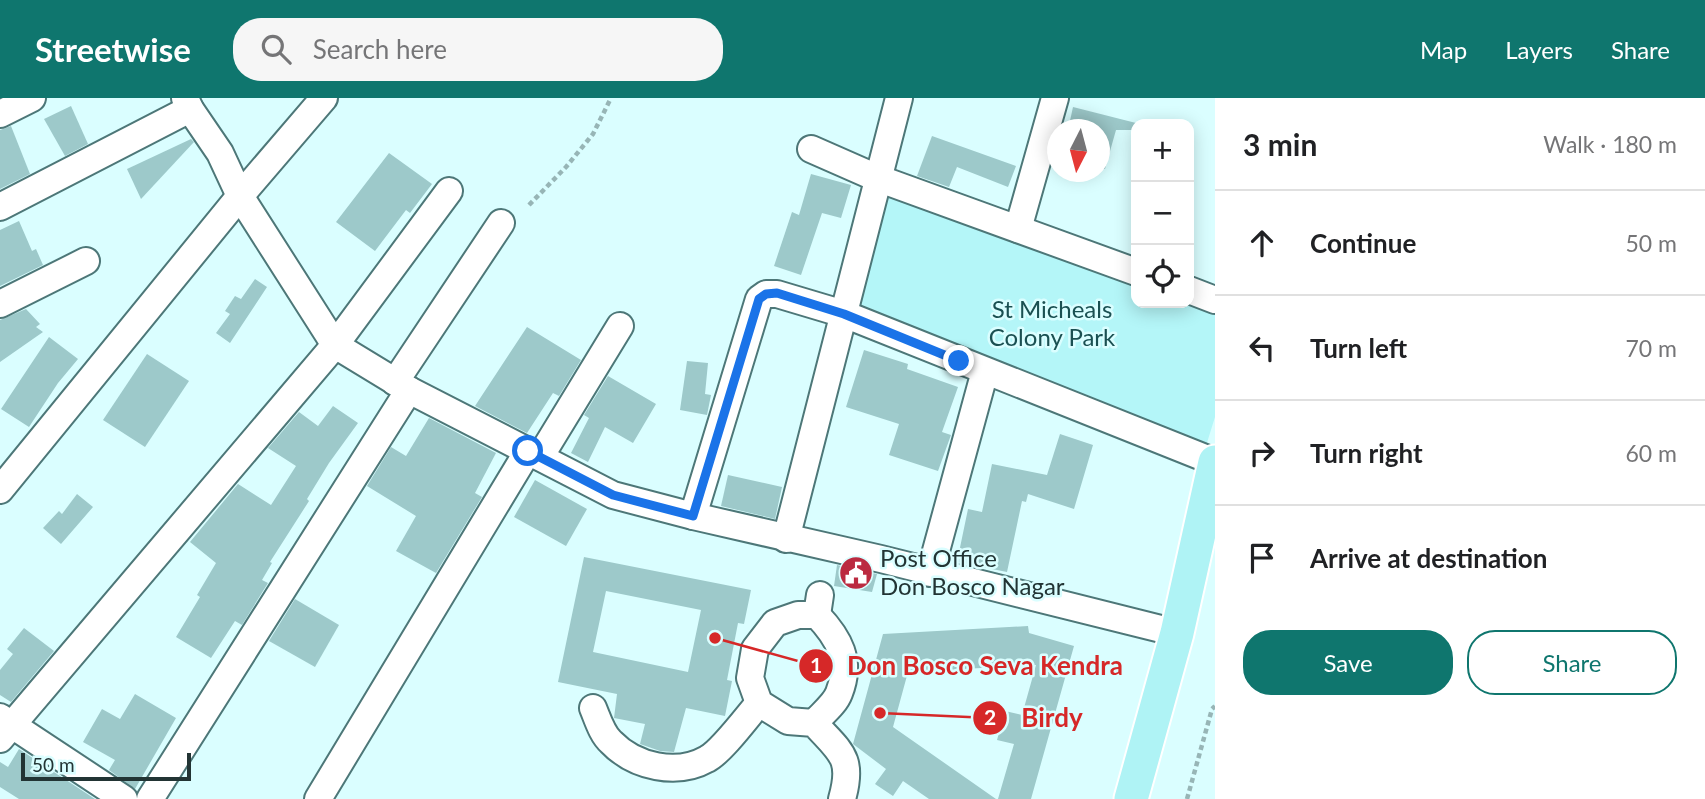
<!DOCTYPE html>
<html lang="en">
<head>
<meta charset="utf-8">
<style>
	:root { --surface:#fff; --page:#f6f6f6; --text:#202124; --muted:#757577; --line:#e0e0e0; --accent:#0f766e }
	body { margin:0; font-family:Lato,sans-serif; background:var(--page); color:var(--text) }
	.controls { position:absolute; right:21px; top:21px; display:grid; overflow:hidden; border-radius:14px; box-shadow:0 4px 18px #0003 }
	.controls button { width:63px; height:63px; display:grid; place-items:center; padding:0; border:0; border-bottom:2px solid var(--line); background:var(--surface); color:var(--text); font:35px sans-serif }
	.compass { position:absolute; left:1047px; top:21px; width:63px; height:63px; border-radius:50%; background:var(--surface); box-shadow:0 4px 18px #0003; rotate:186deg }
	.scale { position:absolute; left:21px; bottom:18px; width:170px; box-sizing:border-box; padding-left:7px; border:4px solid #223434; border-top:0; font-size:19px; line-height:24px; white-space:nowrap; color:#223434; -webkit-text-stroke:5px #dafeff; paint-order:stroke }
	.stop { position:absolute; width:21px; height:21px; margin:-16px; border:5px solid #1a73e8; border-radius:50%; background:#fff }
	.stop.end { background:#1a73e8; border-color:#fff; box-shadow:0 2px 7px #0008 }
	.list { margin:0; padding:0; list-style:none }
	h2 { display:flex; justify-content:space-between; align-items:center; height:91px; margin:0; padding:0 28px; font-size:30px }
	h2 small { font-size:23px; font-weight:400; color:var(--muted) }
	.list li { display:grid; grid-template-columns:46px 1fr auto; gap:21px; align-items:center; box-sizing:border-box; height:105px; padding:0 28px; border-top:2px solid var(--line) }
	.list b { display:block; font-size:26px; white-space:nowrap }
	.list em { font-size:23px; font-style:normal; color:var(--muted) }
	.actions { display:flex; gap:14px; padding:21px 28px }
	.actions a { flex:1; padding:16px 0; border:2px solid var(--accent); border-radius:28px; text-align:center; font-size:24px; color:var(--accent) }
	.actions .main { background:var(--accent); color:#fff }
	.icon { flex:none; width:38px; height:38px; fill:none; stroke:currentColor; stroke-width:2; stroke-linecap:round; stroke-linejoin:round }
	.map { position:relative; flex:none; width:1215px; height:701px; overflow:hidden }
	header { display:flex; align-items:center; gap:42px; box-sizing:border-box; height:98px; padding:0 35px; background:var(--accent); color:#fff }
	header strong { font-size:33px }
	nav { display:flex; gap:38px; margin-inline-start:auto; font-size:24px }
	.search { width:490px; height:63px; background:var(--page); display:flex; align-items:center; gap:18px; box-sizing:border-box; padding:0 24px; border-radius:28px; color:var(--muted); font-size:26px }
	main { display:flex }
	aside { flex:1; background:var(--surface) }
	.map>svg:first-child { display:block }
	.green { fill:#b4f6f8 }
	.building { fill:#9dc9ca; fill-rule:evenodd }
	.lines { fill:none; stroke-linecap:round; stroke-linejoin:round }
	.minor-casing { stroke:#4d7778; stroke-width:30 }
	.major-casing { stroke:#fff; stroke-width:37 }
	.path { stroke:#97b5b6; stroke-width:4.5; stroke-dasharray:5 3.5; stroke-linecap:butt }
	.minor { stroke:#fff; stroke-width:26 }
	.major { stroke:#aff3f5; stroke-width:33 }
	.route { stroke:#1a73e8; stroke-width:9 }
	.labels { text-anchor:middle; stroke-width:5; stroke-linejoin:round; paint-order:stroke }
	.park-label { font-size:24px; fill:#1a5052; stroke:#dafeff }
	.poi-label { font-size:24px; fill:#223434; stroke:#dafeff; text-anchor:start }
	.leader { fill:none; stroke:#d62828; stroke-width:2.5 }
	.callout-dot { fill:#d62828; stroke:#dafeff; stroke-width:2.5 }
	.mark-label { font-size:21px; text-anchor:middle; font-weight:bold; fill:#fff }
	.callout-label { font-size:26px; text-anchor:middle; font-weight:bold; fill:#d62828; stroke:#dafeff; stroke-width:5; stroke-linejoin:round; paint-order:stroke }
</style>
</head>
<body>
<header>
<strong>Streetwise</strong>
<div class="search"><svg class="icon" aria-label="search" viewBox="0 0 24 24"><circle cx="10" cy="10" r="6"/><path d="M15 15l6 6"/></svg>Search here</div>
<nav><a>Map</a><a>Layers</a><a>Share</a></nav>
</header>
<main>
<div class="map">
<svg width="1215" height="701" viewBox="0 0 1215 701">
	<rect width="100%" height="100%" fill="#dafeff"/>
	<polygon class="green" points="869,80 1136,180 1136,205 1215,206 1215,319 1201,364 835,217"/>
	<g class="building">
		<polygon points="71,8 88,46 65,58 44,21"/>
		<polygon points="1073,9 1136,25 1135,32 1116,32 1105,71 1100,70 1100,32 1068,32"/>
		<polygon points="11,28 30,76 0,91 0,32"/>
		<polygon points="932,38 1016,68 1008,89 957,69 949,89 917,78"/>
		<polygon points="191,41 194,44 141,101 127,71"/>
		<polygon points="389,55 432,86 410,115 406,112 375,153 336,124"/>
		<polygon points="811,76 851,87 841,120 822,115 801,177 774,168 792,114 799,117"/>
		<polygon points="19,123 32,153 36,151 43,167 0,188 0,132"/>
		<polygon points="255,181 267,189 230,245 216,235 230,216 225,213 235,198 241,201"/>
		<polygon points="26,211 40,226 36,229 43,234 0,264 0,222"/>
		<polygon points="527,229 581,262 559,298 553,295 527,335 475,308"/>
		<polygon points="49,239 78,261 58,285 29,329 1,311"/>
		<polygon points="864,252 908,266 907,271 958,289 942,334 951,337 938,373 889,357 899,326 846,309"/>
		<polygon points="147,256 189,283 145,349 103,322"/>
		<polygon points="687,263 708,265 705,296 711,297 707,317 680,312"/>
		<polygon points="608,278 656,306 633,345 605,329 588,364 571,355 589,320 584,317"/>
		<polygon points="333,308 358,325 329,365 307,401 309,403 270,464 272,465 262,482 268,485 242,527 235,523 211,560 176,539 200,499 197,497 216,465 190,444 238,386 271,407 296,368 268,350 299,314 318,328"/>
		<polygon points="429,320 496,355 475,395 482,399 436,475 396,453 416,418 367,388 391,349 406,358"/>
		<polygon points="1060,336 1093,347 1074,411 1028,396 1026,404 1022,403 1007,474 957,464 968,411 982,414 992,366 1047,377"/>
		<polygon points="728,377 782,389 775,421 721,408"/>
		<polygon points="535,382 587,411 566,448 514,419"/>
		<polygon points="77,396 93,409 61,446 43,430 59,413 62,416"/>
		<path d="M584,459l167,33 -7,34 -6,-1 -11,57 5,1 -7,35 -39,-8 -12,44 -14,-1 -20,-7 5,-20 -31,-6 3,-24 -59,-12zM606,493l95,19 -13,62 -95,-20z"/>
		<polygon points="837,467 877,476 872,494 834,488"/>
		<polygon points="295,501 339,527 315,569 269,543"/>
		<polygon points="1028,528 1029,535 1074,548 1031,701 998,701 1014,646 997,642 1005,613 1022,617 1036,567 908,574 893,629 996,701 929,701 903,683 893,698 875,686 886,671 853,646 883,536"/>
		<polygon points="24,530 54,553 11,604 0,597 0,572 13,556 7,551"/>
		<polygon points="135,596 176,620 135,691 109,672 115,662 83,644 102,611 120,621"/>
		<polygon points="19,651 95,701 19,701 0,689 0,664 8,669"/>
	</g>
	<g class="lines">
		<g class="minor-casing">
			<g id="minor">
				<polyline points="185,0 190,11 220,55 240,98 335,247 409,292 613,397 693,418 881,461 1177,535"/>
				<polyline points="0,16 32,0"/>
				<polyline points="811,51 877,80 1136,174"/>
				<polyline points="0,109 190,11"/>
				<polyline points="1018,131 1055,0"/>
				<polyline points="1189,192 1215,202"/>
				<polyline points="0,206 86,163"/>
				<polyline points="395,284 501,125"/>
				<polyline points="540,359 620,228"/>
				<polyline points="0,392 240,98 324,0"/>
				<polyline points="693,418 759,201 766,196 777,196 844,216 1215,364"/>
				<polyline points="786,441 899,0"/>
				<polyline points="930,475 985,273"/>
				<path d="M820,497l-3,20h-19l-23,8 -20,26 -5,29 9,25 29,18 26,2c26,29 40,34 28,76"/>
				<path d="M593,610c5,12 9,26 18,34 24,25 66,34 96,17 14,-7 40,-42 52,-56"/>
				<polyline points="0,619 124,701"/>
				<path d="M814,625c8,-9 21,-19 25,-30 13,-32 0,-55 -22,-78"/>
				<polyline points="0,641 335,247 449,93"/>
				<polyline points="150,701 409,292"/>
				<polyline points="318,701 528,353"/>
			</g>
		</g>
		<g class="major-casing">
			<polyline id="major" points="1131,701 1177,535 1215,364"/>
		</g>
		<g class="path">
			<polyline points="529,107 566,69 593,36 611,0"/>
			<polyline points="1187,701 1212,611 1215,608"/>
		</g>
		<use href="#minor" class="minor"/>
		<use href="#major" class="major"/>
	</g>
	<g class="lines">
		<polyline class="route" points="528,353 613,397 693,418 759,201 766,196 777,195 844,216 959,263"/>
	</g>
	<defs>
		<g id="civic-disc" transform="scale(1.75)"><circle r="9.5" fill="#bb2a40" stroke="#dafeff"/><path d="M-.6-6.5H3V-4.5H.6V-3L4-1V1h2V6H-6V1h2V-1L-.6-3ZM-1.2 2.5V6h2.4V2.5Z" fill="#fff"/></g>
	</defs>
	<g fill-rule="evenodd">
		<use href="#civic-disc" x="856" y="475"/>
	</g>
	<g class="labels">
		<g class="park-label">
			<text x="1052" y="220">St Micheals<tspan x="1052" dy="28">Colony Park</tspan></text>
		</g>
		<g class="poi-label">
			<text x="880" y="469">Post Office<tspan x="880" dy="28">Don Bosco Nagar</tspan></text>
		</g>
	</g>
	<path class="leader" d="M715 540L816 568M880 615L990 620"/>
	<g class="callout-dot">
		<circle cx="715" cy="540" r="7"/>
		<circle cx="880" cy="615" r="7"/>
		<circle cx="816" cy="568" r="18"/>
		<circle cx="990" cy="620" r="18"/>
	</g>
	<g class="mark-label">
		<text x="816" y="575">1</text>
		<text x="990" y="627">2</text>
	</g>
	<g class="callout-label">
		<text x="985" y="577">Don Bosco Seva Kendra</text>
		<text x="1052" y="629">Birdy</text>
	</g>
</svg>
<div class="controls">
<button>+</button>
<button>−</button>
<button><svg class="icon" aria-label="locate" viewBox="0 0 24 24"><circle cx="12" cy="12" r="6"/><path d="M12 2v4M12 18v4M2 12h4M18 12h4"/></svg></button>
</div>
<svg class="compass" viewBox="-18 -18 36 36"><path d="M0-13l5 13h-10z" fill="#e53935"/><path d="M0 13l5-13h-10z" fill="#757577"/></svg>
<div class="scale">50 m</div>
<div class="stop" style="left:528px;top:353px"></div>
<div class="stop end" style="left:959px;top:263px"></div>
</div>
<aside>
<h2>3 min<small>Walk · 180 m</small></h2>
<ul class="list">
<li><svg class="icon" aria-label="ahead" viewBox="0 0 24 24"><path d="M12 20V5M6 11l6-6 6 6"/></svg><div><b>Continue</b></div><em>50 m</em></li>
<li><svg class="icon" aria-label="left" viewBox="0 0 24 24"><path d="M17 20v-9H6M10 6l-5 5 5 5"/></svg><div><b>Turn left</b></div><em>70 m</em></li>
<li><svg class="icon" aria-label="right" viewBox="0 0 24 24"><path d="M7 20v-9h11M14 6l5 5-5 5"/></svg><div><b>Turn right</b></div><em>60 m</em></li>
<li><svg class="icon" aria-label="arrive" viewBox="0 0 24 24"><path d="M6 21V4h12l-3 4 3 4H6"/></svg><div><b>Arrive at destination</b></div></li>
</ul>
<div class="actions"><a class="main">Save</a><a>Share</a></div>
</aside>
</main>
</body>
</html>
